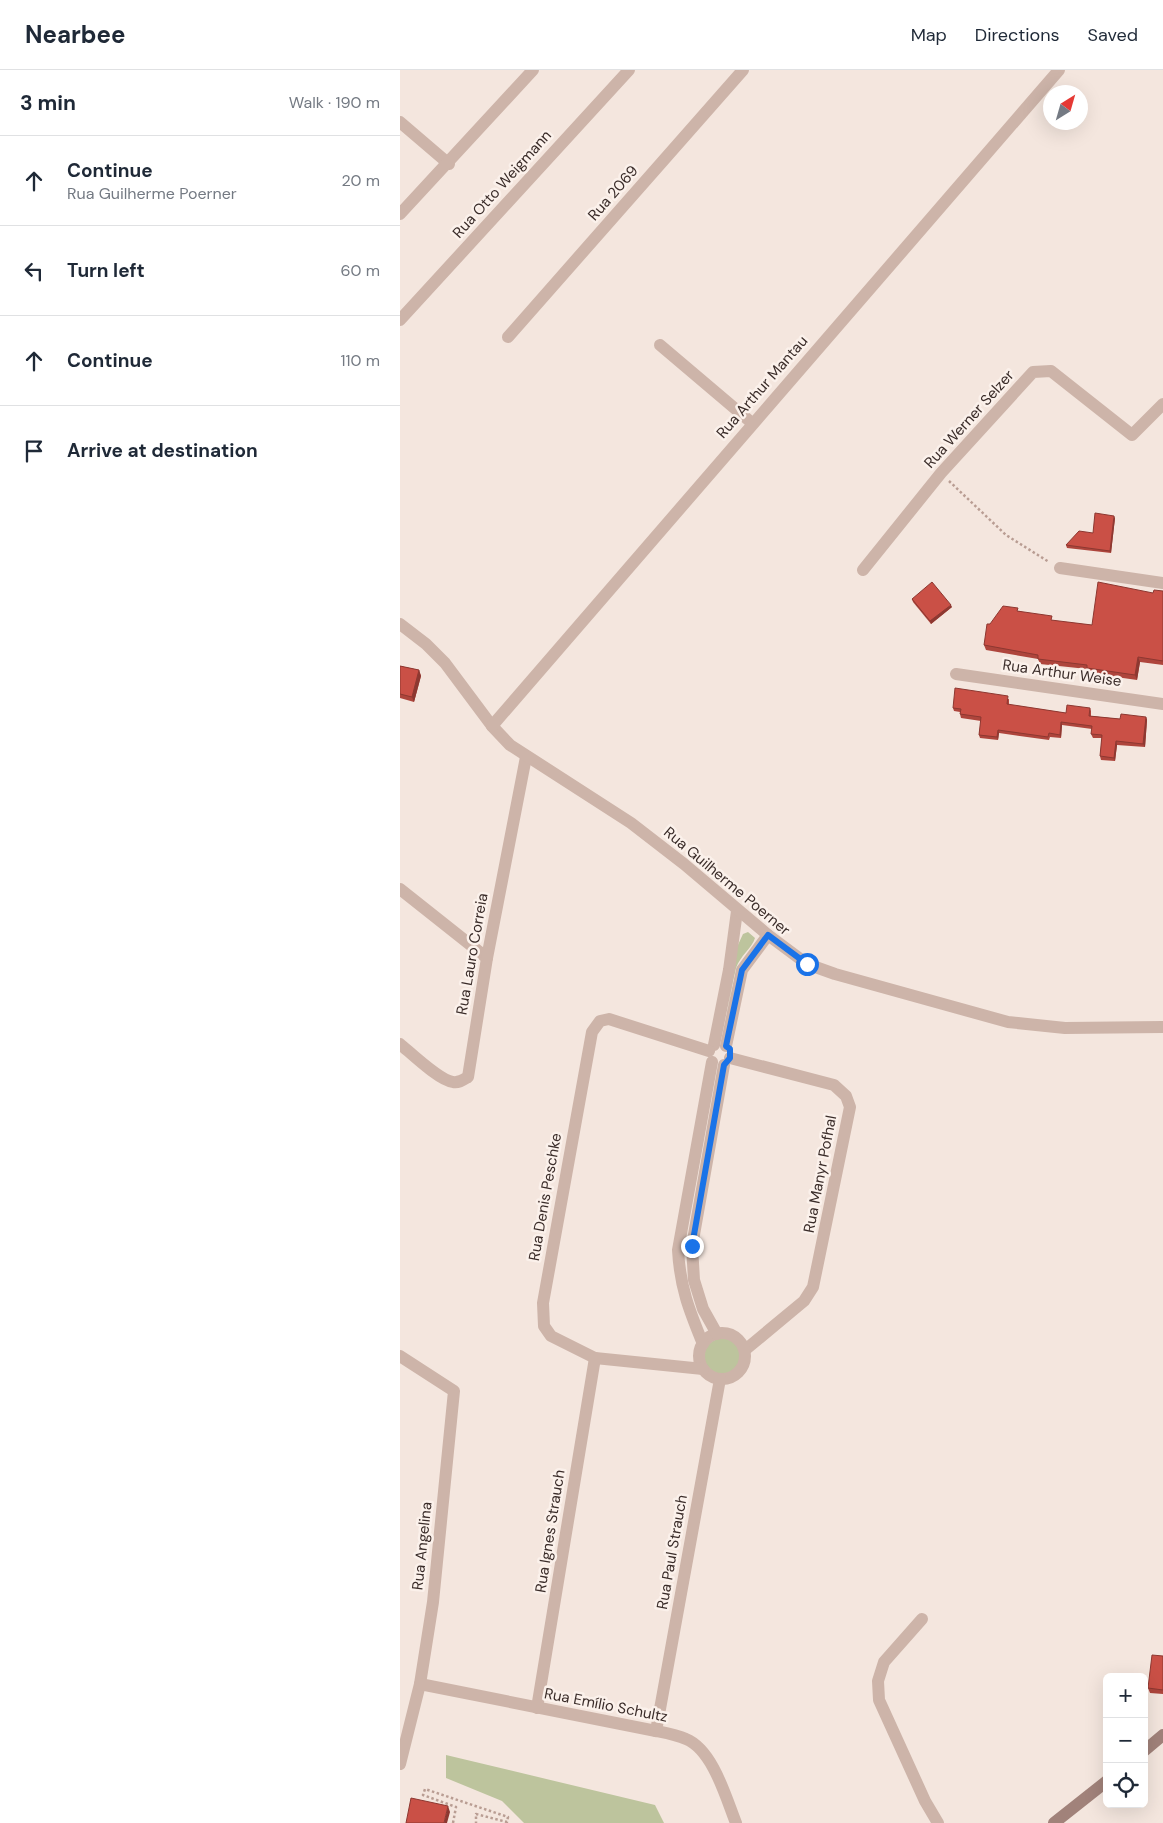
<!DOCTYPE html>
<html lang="en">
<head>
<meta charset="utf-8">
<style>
	:root { --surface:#fff; --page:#f2f2f3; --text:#1f2937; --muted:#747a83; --line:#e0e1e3 }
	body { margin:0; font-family:"DM Sans",sans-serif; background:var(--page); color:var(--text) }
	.controls { position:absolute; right:15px; bottom:15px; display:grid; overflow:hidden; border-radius:8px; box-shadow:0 5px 20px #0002 }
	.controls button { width:45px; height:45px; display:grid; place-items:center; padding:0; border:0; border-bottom:1px solid var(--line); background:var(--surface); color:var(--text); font:25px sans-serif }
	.compass { position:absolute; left:643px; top:15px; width:45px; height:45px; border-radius:50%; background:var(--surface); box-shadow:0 5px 20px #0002; rotate:37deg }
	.stop { position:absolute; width:15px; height:15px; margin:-11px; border:4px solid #1a73e8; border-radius:50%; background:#fff }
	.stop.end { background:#1a73e8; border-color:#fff; box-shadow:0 1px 5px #0008 }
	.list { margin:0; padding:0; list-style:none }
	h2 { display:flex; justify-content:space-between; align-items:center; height:65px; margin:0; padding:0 20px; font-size:21px }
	h2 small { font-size:16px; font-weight:400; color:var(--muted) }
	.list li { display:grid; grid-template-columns:32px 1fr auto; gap:15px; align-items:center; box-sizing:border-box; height:90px; padding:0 20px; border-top:1px solid var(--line) }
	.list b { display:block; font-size:19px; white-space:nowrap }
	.list p { margin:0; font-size:16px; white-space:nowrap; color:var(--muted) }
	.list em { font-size:16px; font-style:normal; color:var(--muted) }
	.icon { flex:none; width:28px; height:28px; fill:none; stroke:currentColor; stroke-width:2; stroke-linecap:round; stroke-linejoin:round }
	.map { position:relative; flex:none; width:763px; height:1753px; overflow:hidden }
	header { display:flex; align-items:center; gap:30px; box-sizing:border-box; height:70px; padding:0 25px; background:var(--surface); border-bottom:1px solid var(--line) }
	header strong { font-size:24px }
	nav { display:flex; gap:28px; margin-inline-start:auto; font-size:18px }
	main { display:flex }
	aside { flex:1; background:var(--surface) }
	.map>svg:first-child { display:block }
	.green { fill:#bdc49d }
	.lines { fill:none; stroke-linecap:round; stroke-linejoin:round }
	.path { stroke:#b99d93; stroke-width:2.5; stroke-dasharray:2.5 2.5; stroke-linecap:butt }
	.minor { stroke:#cdb4a9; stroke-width:12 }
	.tertiary { stroke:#cdb4a9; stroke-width:12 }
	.secondary { stroke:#a1827a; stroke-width:12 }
	.wall { fill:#ae453c }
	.shaded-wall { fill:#8d3831 }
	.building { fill:#ca5046; stroke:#8d3831 }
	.route { stroke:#1a73e8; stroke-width:6 }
	.labels { text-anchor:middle; stroke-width:5; stroke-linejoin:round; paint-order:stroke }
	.street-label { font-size:15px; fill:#3a2c29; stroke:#fbf1eb }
</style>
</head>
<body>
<header>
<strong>Nearbee</strong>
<nav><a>Map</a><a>Directions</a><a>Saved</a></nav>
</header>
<main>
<aside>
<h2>3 min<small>Walk · 190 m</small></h2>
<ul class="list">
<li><svg class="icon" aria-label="ahead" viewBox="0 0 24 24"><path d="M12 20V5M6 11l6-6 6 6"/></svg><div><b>Continue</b><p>Rua Guilherme Poerner</p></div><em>20 m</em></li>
<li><svg class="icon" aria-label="left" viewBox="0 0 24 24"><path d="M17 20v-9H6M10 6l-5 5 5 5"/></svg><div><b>Turn left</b></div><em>60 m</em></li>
<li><svg class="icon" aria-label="ahead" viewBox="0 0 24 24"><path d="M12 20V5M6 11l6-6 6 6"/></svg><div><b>Continue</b></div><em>110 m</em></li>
<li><svg class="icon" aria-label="arrive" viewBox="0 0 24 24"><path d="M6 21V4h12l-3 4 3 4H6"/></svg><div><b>Arrive at destination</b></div></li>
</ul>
</aside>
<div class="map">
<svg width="763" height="1753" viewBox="0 0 763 1753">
	<rect width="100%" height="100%" fill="#f4e6de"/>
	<g class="green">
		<path d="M348,862l7,6c-3,10 -15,18 -19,30 -6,22 -8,45 -12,67l13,-88 6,-13z"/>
		<circle cx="323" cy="1287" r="19"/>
		<polygon points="46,1685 255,1735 264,1753 124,1753 102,1731 46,1708"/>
	</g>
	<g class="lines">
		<g class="path">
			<polyline points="549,411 606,465 649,492"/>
			<polyline points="53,1753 56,1737 23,1725 25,1719 108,1747 107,1752 76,1744 76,1753"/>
		</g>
		<g class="minor">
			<polyline points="0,52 49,94"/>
			<polyline points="0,144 133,0"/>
			<polyline points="0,250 229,0"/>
			<polyline points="108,267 343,0"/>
			<polyline points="260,275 352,353"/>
			<polyline points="660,498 763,513"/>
			<polyline points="463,500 541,403 633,302 651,301 732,365 763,334"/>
			<polyline points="556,604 763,634"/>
			<polyline points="0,819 87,888"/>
			<path d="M0,974c12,10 40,37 53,38 6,1 10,-2 15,-5l19,-119 39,-201"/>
			<polyline points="314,975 329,900 337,841"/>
			<polyline points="326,976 342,900 368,865"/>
			<polyline points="330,988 434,1015 446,1026 450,1037 413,1217 404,1231 345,1280"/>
			<circle cx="322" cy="1286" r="23"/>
			<polyline points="317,1264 303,1239 294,1210 292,1176 324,995"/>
			<path d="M303,1274c-14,-34 -23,-57 -25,-94l34,-188"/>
			<polyline points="0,1286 54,1321 33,1532 20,1614 0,1694"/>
			<polyline points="303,1299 195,1288 151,1266 144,1256 143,1233 192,962 200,951 209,949 309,981"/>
			<polyline points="522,1549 484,1592 478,1611 479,1630 525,1731 538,1753"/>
			<path d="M20,1614l236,47c10,2 21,4 30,8 27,11 40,59 50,84"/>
			<polyline points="137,1638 195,1288"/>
			<polyline points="256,1661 320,1309"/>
		</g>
		<g class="tertiary">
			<polyline points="0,554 26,574 45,593 92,656 110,675 231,753 284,794 368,865 407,894 435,904 608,952 665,958 763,957"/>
			<polyline points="92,656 659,0"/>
		</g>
		<g class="secondary">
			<polyline points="744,1681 763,1665"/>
			<polyline points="654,1753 707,1711"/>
		</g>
	</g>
	<g class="wall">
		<polygon points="715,448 711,483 667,478 666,475 693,463"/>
		<polygon points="763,521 763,595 740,592 737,610 688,603 687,599 640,594 638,589 586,580 584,575 590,554 619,541 654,551 692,555 753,523"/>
		<polygon points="512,529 552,537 531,554 513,532"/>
		<polygon points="0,596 19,600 21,606 14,632 0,628"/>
		<polygon points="609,629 609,635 666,643 690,638 691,641 691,646 720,649 746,647 747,650 745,677 717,675 715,691 701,690 700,686 702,668 693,668 691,664 692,659 662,655 661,668 650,667 649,670 599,663 598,670 580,668 579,665 581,651 561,648 560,644 560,642 554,641 553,638"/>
		<polygon points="763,1586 763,1624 750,1623 748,1618"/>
	</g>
	<g class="shaded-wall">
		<polygon points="714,446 715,448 711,483 710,481"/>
		<polygon points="551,535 552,537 531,554 530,551"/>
		<polygon points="738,587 740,592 737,610 735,605"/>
		<polygon points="19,600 21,606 14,632 12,627"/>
		<polygon points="746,647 747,650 745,677 743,674"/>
		<polygon points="661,652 662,655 661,668 660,665"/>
		<polygon points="598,660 599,663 598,670 597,667"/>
		<polygon points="716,671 717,675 715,691 714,688"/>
		<polygon points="745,1624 746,1626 744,1654 744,1640"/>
		<polygon points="48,1736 50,1742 47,1753 44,1753"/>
	</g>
	<g class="building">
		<polygon points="695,443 714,446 710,481 666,475 679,461 693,463"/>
		<polygon points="532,512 551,535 530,551 512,529"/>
		<polygon points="698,512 753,523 754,520 763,521 763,591 738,587 735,605 687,598 687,595 638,589 638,585 584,575 587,554 590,554 603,536 618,538 617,541 652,546 651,550 692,555"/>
		<polygon points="0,596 19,600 12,627 0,624"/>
		<polygon points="555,618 608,626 607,634 666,643 667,635 690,638 689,646 720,649 721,644 746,647 743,674 716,671 714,688 700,686 702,665 691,664 692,656 661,652 660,665 649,663 648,667 598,660 597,667 579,665 581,647 560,644 561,639 553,638"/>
		<polygon points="752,1585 763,1586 763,1620 748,1618"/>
		<polygon points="744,1623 745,1624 744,1640"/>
		<polygon points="11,1728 48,1736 44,1753 6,1753"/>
	</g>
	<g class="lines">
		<polyline class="route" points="292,1176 324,995 330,988 330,979 326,976 342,900 368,865 407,894"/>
	</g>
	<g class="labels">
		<g class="street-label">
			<text transform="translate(102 114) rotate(-48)" y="5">Rua Otto Weigmann</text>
			<text transform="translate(213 123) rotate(-49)" y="5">Rua 2069</text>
			<text transform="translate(362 317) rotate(-49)" y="5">Rua Arthur Mantau</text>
			<text transform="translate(569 349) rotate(-48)" y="5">Rua Werner Selzer</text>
			<text transform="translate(662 603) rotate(8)" y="5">Rua Arthur Weise</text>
			<text transform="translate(327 811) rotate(40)" y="5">Rua Guilherme Poerner</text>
			<text transform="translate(72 884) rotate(-80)" y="5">Rua Lauro Correia</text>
			<text transform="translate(420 1104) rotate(-79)" y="5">Rua Manyr Pofhal</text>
			<text transform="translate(145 1127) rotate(-80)" y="5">Rua Denis Peschke</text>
			<text transform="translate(150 1461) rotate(-81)" y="5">Rua Ignes Strauch</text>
			<text transform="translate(22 1476) rotate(-84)" y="5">Rua Angelina</text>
			<text transform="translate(272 1482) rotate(-80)" y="5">Rua Paul Strauch</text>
			<text transform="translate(206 1635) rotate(11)" y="5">Rua Emílio Schultz</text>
		</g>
	</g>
</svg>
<div class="controls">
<button>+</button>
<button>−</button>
<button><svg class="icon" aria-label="locate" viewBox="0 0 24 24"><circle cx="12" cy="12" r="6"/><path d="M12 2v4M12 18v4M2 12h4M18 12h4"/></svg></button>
</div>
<svg class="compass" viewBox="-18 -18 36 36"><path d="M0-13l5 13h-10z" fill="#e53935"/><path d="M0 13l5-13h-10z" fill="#747a83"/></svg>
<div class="stop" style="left:407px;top:894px"></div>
<div class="stop end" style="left:292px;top:1176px"></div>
</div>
</main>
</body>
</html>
